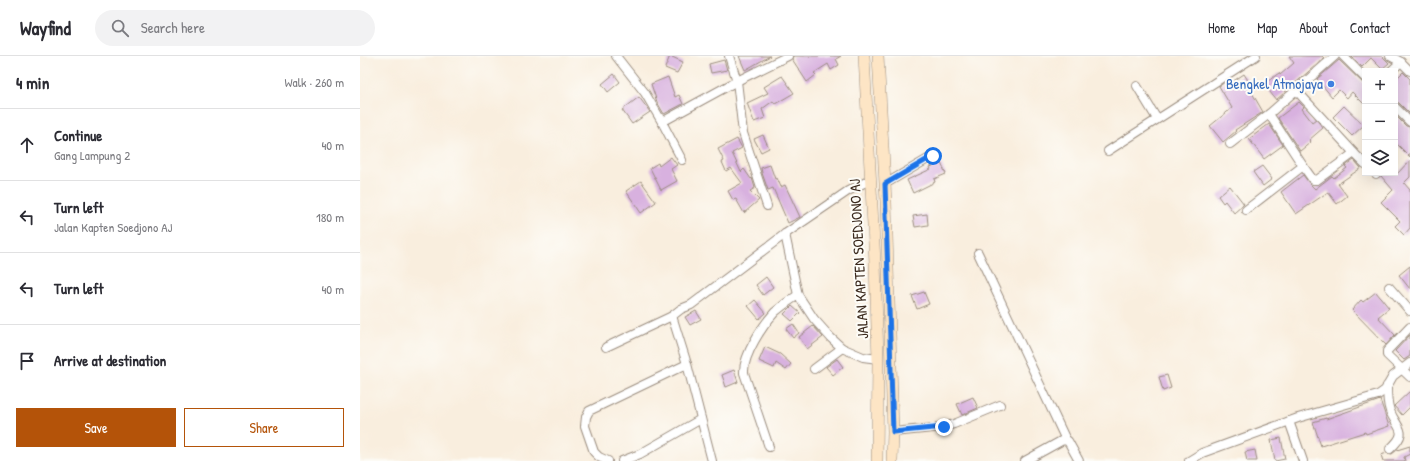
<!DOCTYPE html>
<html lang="en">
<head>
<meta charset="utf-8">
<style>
	:root { --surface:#fff; --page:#f2f2f3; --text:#2b2b33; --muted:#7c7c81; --line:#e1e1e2; --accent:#b45309 }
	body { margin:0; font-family:"Patrick Hand",sans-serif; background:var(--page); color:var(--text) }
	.controls { position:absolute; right:12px; top:12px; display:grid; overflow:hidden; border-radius:0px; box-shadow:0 4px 16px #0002 }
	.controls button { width:36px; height:36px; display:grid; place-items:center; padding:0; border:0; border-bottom:1px solid var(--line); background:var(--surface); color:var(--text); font:20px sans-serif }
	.stop { position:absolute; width:12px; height:12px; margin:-9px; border:3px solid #1a73e8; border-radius:50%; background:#fff }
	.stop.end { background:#1a73e8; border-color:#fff; box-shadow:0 1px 4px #0008 }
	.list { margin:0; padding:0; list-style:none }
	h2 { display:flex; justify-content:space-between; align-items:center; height:52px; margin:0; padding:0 16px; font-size:17px }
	h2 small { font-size:13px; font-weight:400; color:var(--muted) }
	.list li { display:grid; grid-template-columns:26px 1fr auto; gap:12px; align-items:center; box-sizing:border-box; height:72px; padding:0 16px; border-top:1px solid var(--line) }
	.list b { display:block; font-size:15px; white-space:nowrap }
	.list p { margin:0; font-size:13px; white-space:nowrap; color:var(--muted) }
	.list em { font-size:13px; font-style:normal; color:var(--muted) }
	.actions { display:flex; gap:8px; padding:12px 16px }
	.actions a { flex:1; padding:9px 0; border:1px solid var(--accent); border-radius:0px; text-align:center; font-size:14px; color:var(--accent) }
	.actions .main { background:var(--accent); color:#fff }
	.icon { flex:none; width:22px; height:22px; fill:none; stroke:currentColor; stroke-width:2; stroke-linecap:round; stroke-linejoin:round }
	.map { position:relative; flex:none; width:1050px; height:405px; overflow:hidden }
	header { display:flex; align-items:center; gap:24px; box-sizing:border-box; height:56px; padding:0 20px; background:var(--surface); border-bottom:1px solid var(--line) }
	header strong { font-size:19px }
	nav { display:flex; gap:22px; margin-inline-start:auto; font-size:14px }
	.search { width:280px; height:36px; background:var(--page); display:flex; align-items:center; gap:10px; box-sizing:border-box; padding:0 14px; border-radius:22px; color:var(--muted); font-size:15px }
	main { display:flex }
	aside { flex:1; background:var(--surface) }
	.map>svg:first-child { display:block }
	.building { fill:#d8b1df }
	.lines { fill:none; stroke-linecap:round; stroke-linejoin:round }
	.minor-casing { stroke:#9a8c7e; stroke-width:10 }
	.secondary-casing { stroke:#9a8c7e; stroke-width:12 }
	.minor { stroke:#fff; stroke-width:8 }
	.secondary { stroke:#fde5c5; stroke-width:11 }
	.route { stroke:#1a73e8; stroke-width:5 }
	.shop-dot { fill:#3f7fe0; stroke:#fdfcf7; stroke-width:1.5 }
	.labels { text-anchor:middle; stroke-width:4; stroke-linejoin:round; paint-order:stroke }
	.shop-label { font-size:15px; fill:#366cbe; stroke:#fdfcf7; text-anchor:end }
	.street-label { font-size:15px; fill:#3b2a1e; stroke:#fdfcf7 }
</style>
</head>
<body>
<header>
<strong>Wayfind</strong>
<div class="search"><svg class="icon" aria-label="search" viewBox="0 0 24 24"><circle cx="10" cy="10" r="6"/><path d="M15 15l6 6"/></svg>Search here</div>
<nav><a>Home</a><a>Map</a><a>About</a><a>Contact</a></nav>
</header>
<main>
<aside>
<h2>4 min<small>Walk · 260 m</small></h2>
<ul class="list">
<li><svg class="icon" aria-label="ahead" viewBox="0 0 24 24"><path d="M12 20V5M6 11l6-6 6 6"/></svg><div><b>Continue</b><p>Gang Lampung 2</p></div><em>40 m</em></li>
<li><svg class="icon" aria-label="left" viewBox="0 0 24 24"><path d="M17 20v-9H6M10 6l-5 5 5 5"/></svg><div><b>Turn left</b><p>Jalan Kapten Soedjono AJ</p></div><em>180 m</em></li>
<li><svg class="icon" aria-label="left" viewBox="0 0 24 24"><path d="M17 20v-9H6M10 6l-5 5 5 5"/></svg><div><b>Turn left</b></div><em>40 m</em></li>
<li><svg class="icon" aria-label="arrive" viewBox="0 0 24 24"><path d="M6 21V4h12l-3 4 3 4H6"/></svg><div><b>Arrive at destination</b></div></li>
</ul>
<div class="actions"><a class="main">Save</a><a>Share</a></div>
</aside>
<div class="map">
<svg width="1050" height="405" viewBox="0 0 1050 405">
	<rect width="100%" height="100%" fill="#fdfcf7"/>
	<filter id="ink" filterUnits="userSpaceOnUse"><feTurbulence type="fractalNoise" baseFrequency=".025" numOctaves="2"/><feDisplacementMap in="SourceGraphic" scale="8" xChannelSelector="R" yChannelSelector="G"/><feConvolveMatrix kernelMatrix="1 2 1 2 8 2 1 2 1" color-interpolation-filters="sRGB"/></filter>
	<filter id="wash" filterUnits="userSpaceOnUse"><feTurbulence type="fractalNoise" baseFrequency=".012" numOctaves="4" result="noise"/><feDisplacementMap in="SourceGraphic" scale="16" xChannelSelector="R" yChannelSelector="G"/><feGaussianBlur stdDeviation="0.9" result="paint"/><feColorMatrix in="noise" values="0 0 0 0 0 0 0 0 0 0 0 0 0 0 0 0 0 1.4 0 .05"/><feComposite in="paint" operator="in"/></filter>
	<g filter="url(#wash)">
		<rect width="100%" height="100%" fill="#f9eede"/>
		<g id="blocks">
			<g class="building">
				<polygon points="310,0 323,6 317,17 305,12"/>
				<polygon points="379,0 410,0 385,14"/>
				<polygon points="433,0 481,0 476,3 479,9 471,14 468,8 454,17 456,19 447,26 432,3"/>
				<polygon points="929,0 962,0 964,2 916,44 904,28 919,17 920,19 934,7"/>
				<polygon points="991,0 1022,0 1029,7 1022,13 1011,2 1002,11"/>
				<polygon points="364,4 367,14 351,17 349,8"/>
				<polygon points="979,4 1005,29 1005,49 992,36 987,42 979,34 972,41 957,23"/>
				<polygon points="1043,16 1050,23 1050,58 1039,47 1035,46 1035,24"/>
				<polygon points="254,18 260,26 248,36 242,28"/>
				<polygon points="884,18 894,34 891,35 903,56 875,74 876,75 863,86 850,70 872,52 859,30 870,23 872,26"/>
				<polygon points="422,20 434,37 415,48 413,45 402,53 405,62 394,66 387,47 408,37 404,31"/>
				<polygon points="308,21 315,41 319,39 323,48 304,58 297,46 291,28"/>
				<polygon points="279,41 290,56 272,68 262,54"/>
				<polygon points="939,46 944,51 942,53 952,66 956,63 963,72 949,84 951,86 940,95 918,62"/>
				<polygon points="984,50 1004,69 992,80 973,61"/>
				<polygon points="1035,59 1046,70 1050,71 1050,101 1035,86"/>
				<polygon points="909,68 923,89 904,103 889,83"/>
				<polygon points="403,79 409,92 401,96 394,83"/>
				<polygon points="377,83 382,92 372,97 381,116 384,113 391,123 392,122 395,132 390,135 399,144 384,157 376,143 373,144 368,135 382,127 371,112 366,115 362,106 364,105 358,93"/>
				<polygon points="311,101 317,109 311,113 317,125 301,134 290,112 298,107 299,110"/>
				<polygon points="994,104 1001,112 978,128 987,140 977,148 968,136 936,158 921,136 943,119 949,127 955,133 972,120 974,122 987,112 985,110"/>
				<polygon points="1050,104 1050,121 1044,127 1050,134 1050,172 1044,179 1035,170 1040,165 1021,146 1033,134 1021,120 1021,117 1035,117 1037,118"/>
				<polygon points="581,107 586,118 574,123 575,126 553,137 547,124 571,113 570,111"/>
				<polygon points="410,109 415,123 417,122 421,131 425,129 440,161 428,167 413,132 408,134 402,117 401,112"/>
				<polygon points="902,110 912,123 903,130 893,116"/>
				<polygon points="281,125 296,146 281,157 266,135"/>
				<polygon points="870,130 884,148 874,157 865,145 863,147 858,140"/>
				<polygon points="567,158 568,169 555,171 553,160"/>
				<polygon points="1050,210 1050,233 1039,219"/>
				<polygon points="406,221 413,231 403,239 396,229"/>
				<polygon points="564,236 569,248 557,253 552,240"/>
				<polygon points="1016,236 1029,252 1018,261 1035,279 1026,289 992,254 1001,244 1003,246"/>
				<polygon points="395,244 406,257 399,263 388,250"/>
				<polygon points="432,250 440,257 432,265 424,258"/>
				<polygon points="336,255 341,263 330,269 325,261"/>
				<polygon points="433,268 439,277 433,282 426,273"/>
				<polygon points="453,270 463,281 447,293 439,281"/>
				<polygon points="1050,279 1050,300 1044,304 1035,295"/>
				<polygon points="405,291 420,298 431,308 426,314 416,307 414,312 399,305"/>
				<polygon points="477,303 483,311 473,319 466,311"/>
				<polygon points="374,314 378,326 366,331 362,319"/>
				<polygon points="807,319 811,332 803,335 799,321"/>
				<polygon points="1050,335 1050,351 1042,359 1034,350"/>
				<polygon points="613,341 618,352 602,359 597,348"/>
				<polygon points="1020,344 1029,370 1006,378 1005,376 961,390 953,366 966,362 966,363"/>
				<polygon points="921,382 925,403 915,405 911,384"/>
				<polygon points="1050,390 1050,398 1044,401 1045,405 1023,405 1021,399 1027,397 1032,398 1037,394"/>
				<polygon points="895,394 897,405 887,405 885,396"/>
			</g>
		</g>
	</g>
	<g filter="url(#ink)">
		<use href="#blocks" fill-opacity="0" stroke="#9a8c7e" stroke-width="1"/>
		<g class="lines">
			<g class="minor-casing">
				<g id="minor">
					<polyline points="256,0 285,37 302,66 322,104"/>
					<polyline points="369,0 377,25 383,77 407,150"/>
					<polyline points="983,0 1005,22"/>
					<polyline points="1030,0 1041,6 1050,15"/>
					<polyline points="1031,15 1041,6"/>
					<polyline points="777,30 797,63"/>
					<polyline points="937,35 994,97 957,124 953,124 943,110"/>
					<polyline points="1035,51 1050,66"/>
					<polyline points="302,66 377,25 428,0"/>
					<polyline points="870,88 909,58 975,0"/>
					<polyline points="748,95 896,0"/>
					<polyline points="994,97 1005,108"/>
					<polyline points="1015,117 1016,118"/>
					<polyline points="525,128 573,100"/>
					<polyline points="886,154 943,110 909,58"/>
					<polyline points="425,178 438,239 454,263 471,282 482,292 503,301 518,303"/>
					<polyline points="618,197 706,384"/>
					<polyline points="1029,231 1050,255"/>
					<polyline points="312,260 327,308 352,405"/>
					<polyline points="1050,271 1027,295 1027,299 1050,321"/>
					<polyline points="246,291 312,260 321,253 331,249 425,178 488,135 510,124"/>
					<polyline points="454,313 482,292"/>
					<path d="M1027,330c0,8 0,17 3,25 7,18 20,20 0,38"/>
					<polyline points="929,365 943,405"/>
					<polyline points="533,376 584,371 594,368 640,349"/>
					<path d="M409,391l-25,-74c-1,-18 19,-48 31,-61 7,-6 15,-12 23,-17"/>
					<polyline points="248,405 239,401 234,396 225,370 226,361 229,355 327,308"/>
					<polyline points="262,405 280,398 341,363"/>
					<polyline points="665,405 703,384 708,385 719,405"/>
					<polyline points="829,405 842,397 938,362 1018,339 1025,334 1033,320 1050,307"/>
				</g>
			</g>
			<g class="secondary-casing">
				<g id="secondary">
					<polyline points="504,0 515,207 518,303 517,405"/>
					<polyline points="518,0 526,146 533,376 532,405"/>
				</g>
			</g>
			<use href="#minor" class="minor"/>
			<use href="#secondary" class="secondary"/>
		</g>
	</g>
	<g class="lines" filter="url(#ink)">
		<polyline class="route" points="573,100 525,128 533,376 584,371"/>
	</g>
	<circle class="shop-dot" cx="971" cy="28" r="4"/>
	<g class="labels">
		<g class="shop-label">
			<text x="963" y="33">Bengkel Atmojaya</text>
		</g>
		<g class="street-label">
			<text transform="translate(499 203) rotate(-93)" y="5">JALAN KAPTEN SOEDJONO AJ</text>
		</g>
	</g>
</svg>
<div class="controls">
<button>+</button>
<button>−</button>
<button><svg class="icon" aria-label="layers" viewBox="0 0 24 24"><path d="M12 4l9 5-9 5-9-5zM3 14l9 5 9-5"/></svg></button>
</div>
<div class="stop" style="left:573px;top:100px"></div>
<div class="stop end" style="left:584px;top:371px"></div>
</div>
</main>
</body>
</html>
